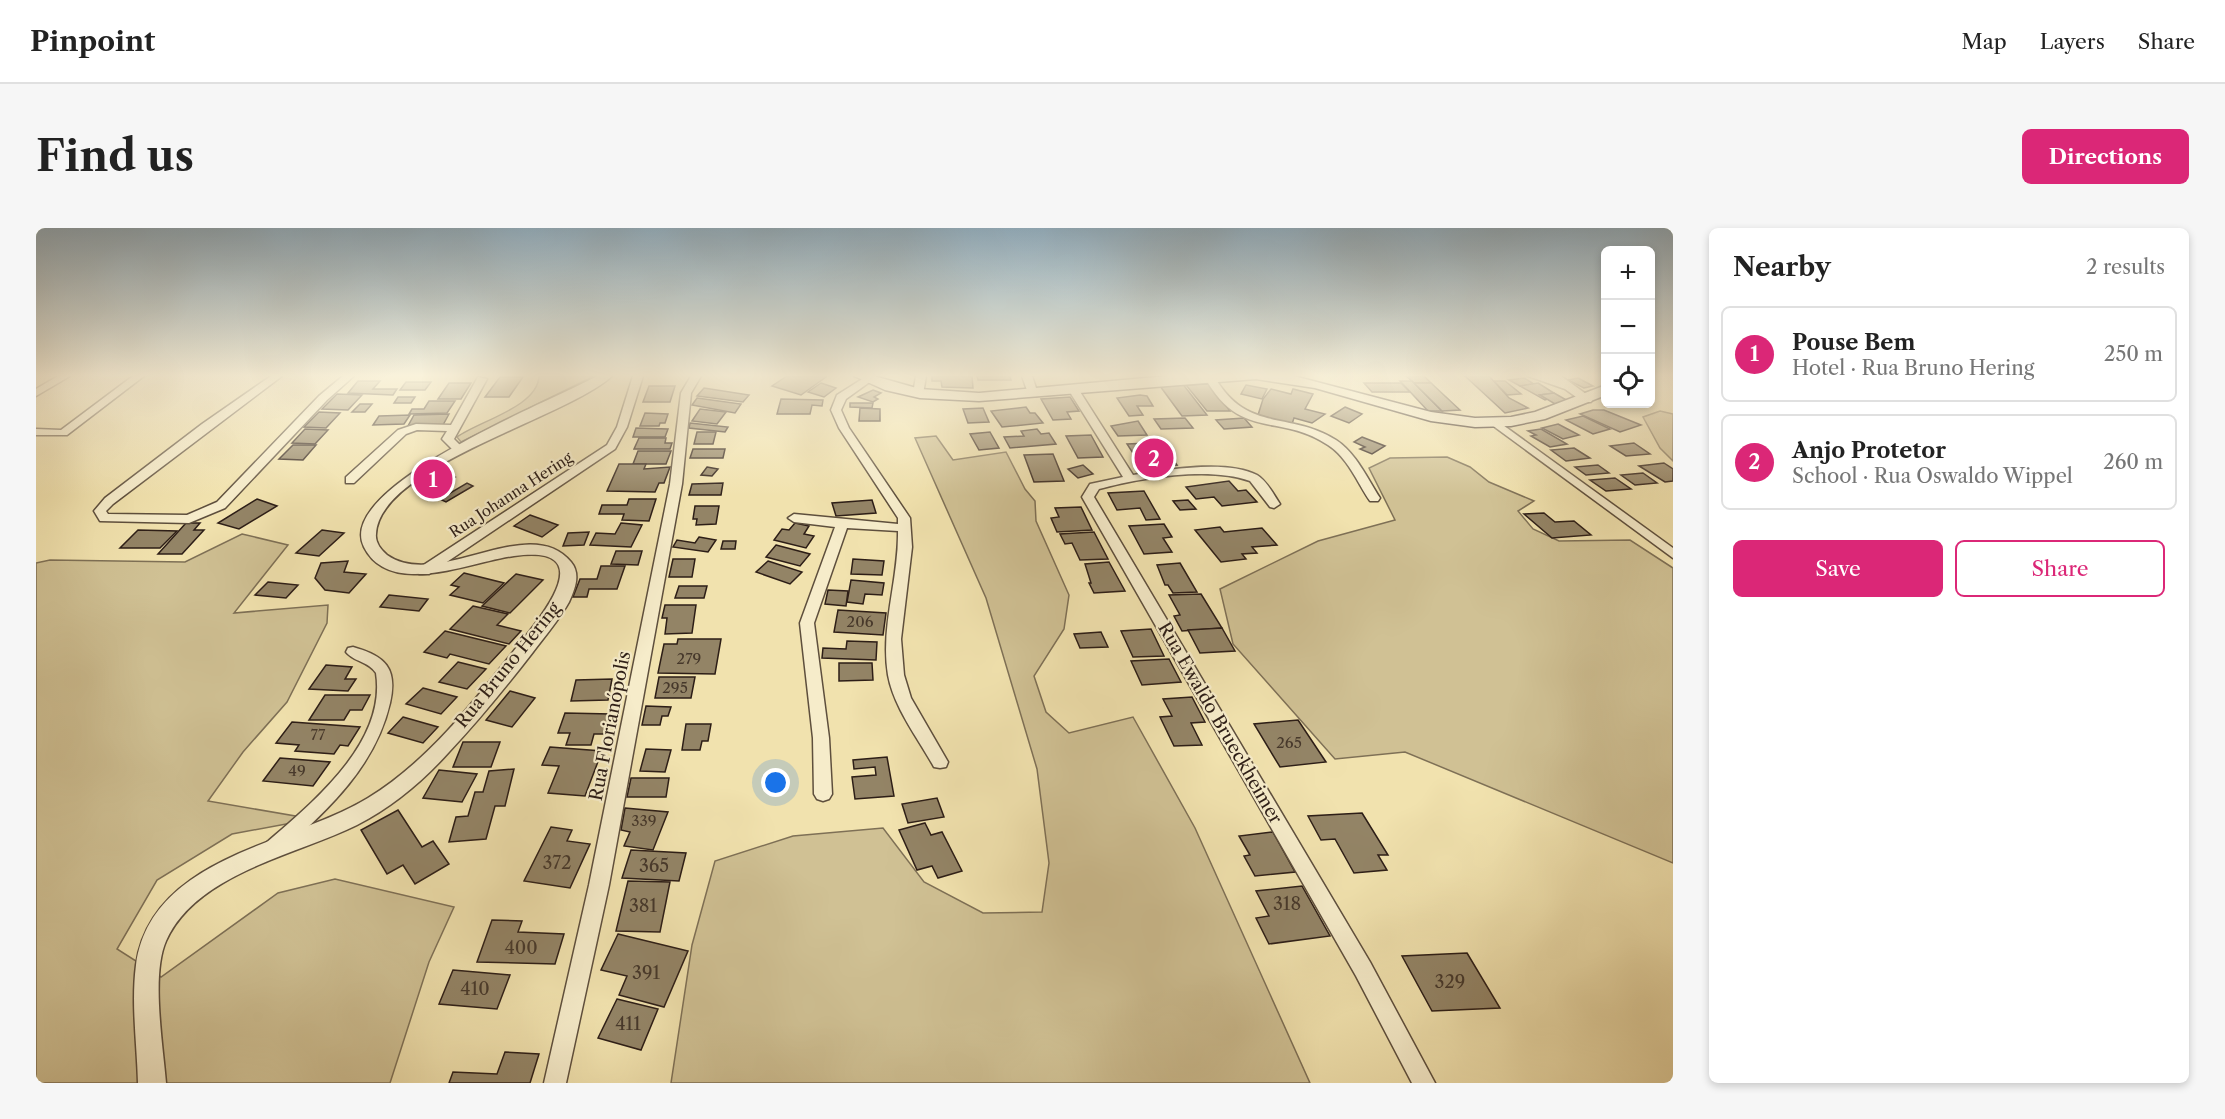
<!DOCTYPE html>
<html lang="en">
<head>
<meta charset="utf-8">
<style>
	:root { --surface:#fff; --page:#f6f6f6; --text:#222; --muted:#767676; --line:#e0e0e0; --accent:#db2777 }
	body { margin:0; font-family:"Libre Caslon Text",serif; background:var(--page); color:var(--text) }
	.controls { position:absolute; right:18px; top:18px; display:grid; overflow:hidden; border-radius:9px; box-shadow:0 3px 9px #0003 }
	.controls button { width:54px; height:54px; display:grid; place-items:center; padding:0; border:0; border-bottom:2px solid var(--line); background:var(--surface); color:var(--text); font:30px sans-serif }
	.you { position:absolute; left:740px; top:555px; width:21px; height:21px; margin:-15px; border:4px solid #fff; border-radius:50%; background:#1a73e8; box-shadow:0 0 0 9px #1a73e833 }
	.badge { display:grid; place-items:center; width:39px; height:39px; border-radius:50%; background:var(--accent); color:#fff; font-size:20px; font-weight:700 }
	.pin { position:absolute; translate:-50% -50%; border:3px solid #fff; box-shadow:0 2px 6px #0006 }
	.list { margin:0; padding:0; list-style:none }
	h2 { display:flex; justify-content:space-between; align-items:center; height:78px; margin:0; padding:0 24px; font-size:26px }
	h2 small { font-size:20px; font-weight:400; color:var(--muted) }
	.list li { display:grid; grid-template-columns:39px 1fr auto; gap:18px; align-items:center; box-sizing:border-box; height:96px; margin:0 12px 12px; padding:0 12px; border:2px solid var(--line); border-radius:9px }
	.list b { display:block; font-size:22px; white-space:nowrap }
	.list p { margin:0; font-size:20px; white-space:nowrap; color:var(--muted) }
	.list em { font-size:20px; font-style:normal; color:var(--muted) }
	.actions { display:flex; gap:12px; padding:18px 24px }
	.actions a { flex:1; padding:14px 0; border:2px solid var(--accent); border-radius:9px; text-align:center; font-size:21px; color:var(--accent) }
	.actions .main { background:var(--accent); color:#fff }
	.icon { flex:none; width:33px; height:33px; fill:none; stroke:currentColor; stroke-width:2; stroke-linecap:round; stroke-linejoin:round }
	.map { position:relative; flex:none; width:1637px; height:855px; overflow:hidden; border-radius:9px }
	header { display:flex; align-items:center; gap:36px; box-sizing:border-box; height:84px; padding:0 30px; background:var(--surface); border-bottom:2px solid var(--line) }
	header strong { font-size:28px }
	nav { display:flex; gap:33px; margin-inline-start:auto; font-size:21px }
	.intro { display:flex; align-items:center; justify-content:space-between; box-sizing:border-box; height:144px; padding:0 36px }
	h1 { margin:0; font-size:42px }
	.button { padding:15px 27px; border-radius:9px; background:var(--accent); color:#fff; font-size:21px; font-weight:700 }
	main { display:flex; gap:36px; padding:0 36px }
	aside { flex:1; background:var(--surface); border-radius:9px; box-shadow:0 3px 9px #0003 }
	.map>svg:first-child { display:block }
	.green { fill:#d0c194; stroke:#7e7056; stroke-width:1.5 }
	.building { fill:#938466; stroke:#2d1e17; stroke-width:1.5 }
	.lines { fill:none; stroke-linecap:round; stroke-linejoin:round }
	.minor-casing { stroke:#5e4f3d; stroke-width:3 }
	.tertiary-casing { stroke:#5e4f3d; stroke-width:3 }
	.secondary-casing { stroke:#2d1e17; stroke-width:3 }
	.minor { fill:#f6ecca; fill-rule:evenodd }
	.tertiary { fill:#f6ecca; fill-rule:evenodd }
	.secondary { fill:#f6ecca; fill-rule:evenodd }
	.labels { text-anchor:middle; stroke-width:4.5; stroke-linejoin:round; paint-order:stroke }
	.far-street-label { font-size:15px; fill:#2d1e17; stroke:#f6ecca }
	.number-label { font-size:15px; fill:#46382b }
	.street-label { font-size:18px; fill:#2d1e17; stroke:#f6ecca }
	.near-number-label { font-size:18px; fill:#46382b }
</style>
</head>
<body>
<header>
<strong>Pinpoint</strong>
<nav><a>Map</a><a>Layers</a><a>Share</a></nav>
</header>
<div class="intro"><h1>Find us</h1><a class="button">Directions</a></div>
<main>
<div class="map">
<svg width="1637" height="855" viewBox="0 0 1637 855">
	<rect width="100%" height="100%" fill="#f1e2ae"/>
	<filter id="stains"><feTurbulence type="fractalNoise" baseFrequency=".00333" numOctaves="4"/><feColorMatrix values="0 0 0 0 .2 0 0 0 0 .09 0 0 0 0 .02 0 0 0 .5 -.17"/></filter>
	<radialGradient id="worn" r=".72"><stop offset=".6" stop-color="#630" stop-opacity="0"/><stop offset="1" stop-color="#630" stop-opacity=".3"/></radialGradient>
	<g class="green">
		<path d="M503,148h55l-133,66 -4,-5c22,-16 81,-30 82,-61z"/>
		<polygon points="1624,183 1637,186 1637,233 1624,220 1607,189"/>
		<polygon points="900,208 917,232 970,224 989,261 999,273 1000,293 1033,367 1028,401 998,448 1010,484 1033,505 1097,489 1159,600 1274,855 635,855 656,717 679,633 757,608 847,600 888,654 947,685 1006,684 1013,635 1001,541 950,370 879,210"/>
		<polygon points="1411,229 1434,239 1453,254 1498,273 1482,283 1497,301 1523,313 1594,312 1637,340 1637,635 1369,524 1299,531 1197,416 1184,361 1282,313 1359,292 1333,240 1354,230"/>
		<polygon points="206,306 252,317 198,385 292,377 291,395 251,474 207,524 172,573 277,591 196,606 121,652 81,721 125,749 242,665 299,651 418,679 393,734 354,855 0,855 0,335 14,332 149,334"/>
	</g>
	<g class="building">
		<polygon points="751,148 787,148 790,149 765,167 736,158"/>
		<polygon points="896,148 936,148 937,160 906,159 905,153 896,153"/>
		<polygon points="941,148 974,148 975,152 942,152"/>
		<polygon points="1370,148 1388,148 1395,155 1378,155"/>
		<polygon points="1429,148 1453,148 1473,170 1492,180 1469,185"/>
		<polygon points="464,149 487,149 473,169 449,169"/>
		<polygon points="1488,150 1498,156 1484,158 1473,152"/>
		<polygon points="1542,150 1557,158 1548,160 1532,152"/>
		<polygon points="322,153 344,153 337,161 361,161 357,167 312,165"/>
		<polygon points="1364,153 1376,153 1406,183 1392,183"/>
		<polygon points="1458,153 1469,153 1485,166 1471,167"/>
		<polygon points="370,154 395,154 389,162 364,162"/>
		<polygon points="413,155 435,155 425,171 402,171"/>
		<polygon points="785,155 800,160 788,169 772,164"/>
		<polygon points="1146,155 1171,187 1146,188 1124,158"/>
		<polygon points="1328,155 1365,155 1374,164 1336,164"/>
		<polygon points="1378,155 1395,155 1424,182 1406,183"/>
		<polygon points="1502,155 1518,165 1504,167 1512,171 1509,172 1484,158"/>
		<polygon points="1173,156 1194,183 1171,183 1150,157"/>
		<polygon points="1210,157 1231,161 1226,171 1205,166"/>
		<polygon points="613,158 639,158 634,174 607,174"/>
		<polygon points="668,160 713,167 707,174 661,168"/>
		<polygon points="1235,161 1255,166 1257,161 1277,166 1269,181 1289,186 1276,195 1258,190 1256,196 1222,187 1227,171"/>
		<polygon points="837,162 845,165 838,169 842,171 837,174 822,169"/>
		<polygon points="1518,165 1534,174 1519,176 1504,167"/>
		<polygon points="301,166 326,167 312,182 286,181"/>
		<polygon points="1104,167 1111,168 1117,178 1101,178 1107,187 1093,188 1081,170"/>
		<polygon points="362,169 379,169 375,175 358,175"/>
		<polygon points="1034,169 1043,183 1031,184 1035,191 1017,192 1005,171"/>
		<polygon points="661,170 705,176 699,185 656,177"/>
		<polygon points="745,171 787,172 786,178 776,177 774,186 741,186"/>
		<polygon points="393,173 419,173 411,185 373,186 376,181 388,181"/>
		<polygon points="814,175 837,175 836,180 814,179"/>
		<polygon points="324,176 336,176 329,184 316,184"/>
		<polygon points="990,179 994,185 999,185 1007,195 966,199 955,183"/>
		<polygon points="1309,179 1326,186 1313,195 1295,188"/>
		<polygon points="824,180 844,181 844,193 823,193"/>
		<polygon points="947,180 953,194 932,195 927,181"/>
		<polygon points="664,181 690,184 681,196 656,193"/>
		<polygon points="1557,182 1568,182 1605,197 1584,204 1544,186"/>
		<polygon points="283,184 304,185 290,200 268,199"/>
		<polygon points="609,185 632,186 629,195 624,195 623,198 604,198"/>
		<polygon points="413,186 407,197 372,198 378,187"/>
		<polygon points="374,187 368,196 337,197 343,188"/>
		<polygon points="1547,188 1574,201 1557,206 1530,192"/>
		<polygon points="1149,190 1157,200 1125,201 1118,191"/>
		<polygon points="1208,190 1216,199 1188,201 1180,192"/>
		<polygon points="1102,193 1111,207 1082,208 1075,198"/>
		<polygon points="654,195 692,199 689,204 653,200"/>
		<polygon points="1522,196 1543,207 1527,211 1506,200"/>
		<polygon points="600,200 632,201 629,209 597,209"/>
		<polygon points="269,201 292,202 279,216 256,215"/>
		<polygon points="1001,201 1005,206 1013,205 1020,216 974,220 968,209 988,208 985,203"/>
		<polygon points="1505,201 1531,216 1514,219 1495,208 1500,207 1492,203"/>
		<polygon points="661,204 680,204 677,216 658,216"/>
		<polygon points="954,204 963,220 943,222 934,206"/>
		<polygon points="1055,207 1067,229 1042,230 1030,208"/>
		<polygon points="1326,209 1349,218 1336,226 1324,221 1329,219 1318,214"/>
		<polygon points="603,210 630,210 629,215 636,215 634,221 598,221"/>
		<polygon points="1115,215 1120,223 1130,222 1141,237 1106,239 1091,216"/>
		<polygon points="1598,215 1614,226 1590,228 1574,218"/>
		<polygon points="257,217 280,217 267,232 243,231"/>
		<polygon points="1538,220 1554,230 1530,233 1515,222"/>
		<polygon points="657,221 689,221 687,230 654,230"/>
		<polygon points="602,223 635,223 630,236 597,236"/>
		<polygon points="1017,226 1028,253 998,254 988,227"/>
		<polygon points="1628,235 1637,241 1637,253 1629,254 1603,238"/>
		<polygon points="583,236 610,236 608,241 634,239 628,255 623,255 619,264 571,263"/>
		<polygon points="1047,237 1057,246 1042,250 1032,241"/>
		<polygon points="1562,237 1573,245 1550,247 1539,239"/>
		<polygon points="671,239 682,241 676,248 665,247"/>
		<polygon points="404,243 419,249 405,257 411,260 404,264 411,267 431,255 437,258 410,274 382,261 387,258 379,255"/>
		<polygon points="1607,245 1621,255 1599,257 1585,247"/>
		<polygon points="1579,250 1595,261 1570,263 1554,252"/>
		<polygon points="1193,253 1202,263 1210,262 1221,274 1186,278 1178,269 1160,271 1150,259"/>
		<polygon points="687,255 685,267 653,267 656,256"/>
		<polygon points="1108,263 1124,291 1110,292 1104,280 1081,282 1072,265"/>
		<polygon points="221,271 241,278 203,301 182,295"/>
		<polygon points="593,271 620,271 613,293 586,292 588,286 563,286 566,277 591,277"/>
		<polygon points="836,272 840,285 800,288 796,275"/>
		<polygon points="1152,272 1160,281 1144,282 1137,273"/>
		<polygon points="659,278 683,278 680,296 660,297 661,291 657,291"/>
		<polygon points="1045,279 1056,302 1021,304 1015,290 1023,289 1019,280"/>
		<polygon points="1508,285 1519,294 1538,293 1555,307 1516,310 1488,286"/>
		<polygon points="494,287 522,297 506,309 478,298"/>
		<polygon points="150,295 164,295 158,302 168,302 146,326 122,326"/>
		<polygon points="585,295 606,297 595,319 554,317 560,305 579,306"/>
		<polygon points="759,295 773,298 768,306 778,308 770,320 738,312 746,301 753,302"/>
		<polygon points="1128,296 1136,309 1127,310 1136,324 1108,326 1093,298"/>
		<polygon points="1184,299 1188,304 1226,300 1241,317 1216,319 1221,325 1206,326 1210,331 1185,334 1159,302"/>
		<polygon points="102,302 141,303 124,320 84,320"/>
		<polygon points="286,302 308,305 283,328 260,325"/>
		<polygon points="553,304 548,317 527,318 532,305"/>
		<polygon points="1058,304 1072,331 1044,332 1036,315 1029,316 1024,306"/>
		<polygon points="663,309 680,312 672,324 637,319 641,312 659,315"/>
		<polygon points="687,313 700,313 699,321 685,321"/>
		<polygon points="740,317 774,326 764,338 730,329"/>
		<polygon points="580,323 606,323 602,337 575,336"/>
		<polygon points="637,331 659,331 656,349 633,349"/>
		<polygon points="817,331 848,333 846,347 815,346"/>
		<polygon points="312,333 308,344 330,346 313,365 289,362 279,350 285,335"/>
		<polygon points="732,333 766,344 754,356 720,344"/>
		<polygon points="1073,334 1089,363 1058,365 1053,355 1055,355 1049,336"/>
		<polygon points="1144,335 1161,364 1137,365 1132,357 1129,357 1121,337"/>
		<polygon points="565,338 589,338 581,361 553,361 551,369 537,369 544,351 561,351"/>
		<polygon points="428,345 468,355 447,375 414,367 423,359 415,357"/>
		<polygon points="480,346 507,352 474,385 446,378"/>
		<polygon points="815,352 848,355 846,367 829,366 827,376 811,374"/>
		<polygon points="232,354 262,357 250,370 219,367"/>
		<polygon points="643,358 671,358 668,370 639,370"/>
		<polygon points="792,362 812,363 810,378 789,376"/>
		<polygon points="1165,366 1186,400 1146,403 1138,388 1144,387 1133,367"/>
		<polygon points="353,367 392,371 383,383 344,379"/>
		<polygon points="629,377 660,377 656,405 629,406 631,390 626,390"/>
		<polygon points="437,378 472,386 461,397 485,403 473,416 414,401"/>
		<polygon points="802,382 850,385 847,407 798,404"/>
		<polygon points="1186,400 1199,423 1164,425 1152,402"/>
		<polygon points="1115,401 1128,428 1097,429 1085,403"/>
		<polygon points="409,403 470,418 453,436 414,426 411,430 388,424"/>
		<polygon points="1065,404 1072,419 1044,420 1038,406"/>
		<polygon points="642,411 685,411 679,446 622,445 628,416 641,416"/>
		<polygon points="811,413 841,414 840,432 786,430 787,420 810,421"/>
		<polygon points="1133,431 1145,454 1106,457 1095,433"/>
		<polygon points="422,434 450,441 431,461 403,454"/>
		<polygon points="803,435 836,435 837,452 803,453"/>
		<polygon points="290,437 316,439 309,451 320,451 312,463 273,461"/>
		<polygon points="623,449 659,449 655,470 619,470"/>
		<polygon points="576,451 572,472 535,473 540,452"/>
		<polygon points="387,460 421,469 405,486 370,476"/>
		<polygon points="474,463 499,470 476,499 450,492"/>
		<polygon points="289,467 334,467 326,482 314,482 308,492 273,492"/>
		<polygon points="1156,469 1169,494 1155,495 1166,517 1138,518 1124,489 1136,488 1127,471"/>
		<polygon points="610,478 635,479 632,488 626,488 624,497 606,497"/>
		<polygon points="529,485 575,486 569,506 558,506 555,517 530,517 534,505 522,505"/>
		<polygon points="367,489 402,499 387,515 352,505"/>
		<polygon points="1262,492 1290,534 1244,539 1218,496"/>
		<polygon points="256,494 324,499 312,518 304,517 298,526 259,523 263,517 240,515"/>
		<polygon points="650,496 675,496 672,513 666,513 664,522 646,522"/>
		<polygon points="427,514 464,514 455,539 417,539"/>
		<polygon points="514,519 566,523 549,568 512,565 523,538 506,537"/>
		<polygon points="610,521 635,522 629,544 604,543"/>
		<polygon points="851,529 858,568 819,571 816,549 840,547 839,539 818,541 817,532"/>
		<polygon points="244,530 294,534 277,558 227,553"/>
		<polygon points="478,541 469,578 459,578 450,611 413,614 420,589 432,588 439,564 447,564 453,543"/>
		<polygon points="403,542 441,546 426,574 387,570"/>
		<polygon points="595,550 633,550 630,569 591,569"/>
		<polygon points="901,570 908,589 872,595 866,576"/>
		<polygon points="589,580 632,584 617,622 588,618 594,604 585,602"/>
		<polygon points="362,582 386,619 397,613 413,636 379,656 367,637 351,646 325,602"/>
		<polygon points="1326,585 1352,627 1342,627 1351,642 1318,645 1299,611 1285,612 1272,588"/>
		<polygon points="889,595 895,607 906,604 926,643 902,650 896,638 881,642 863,602"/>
		<polygon points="515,599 536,602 531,613 554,616 534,660 488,653"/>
		<polygon points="1237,604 1259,644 1219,648 1208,628 1214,627 1203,608"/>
		<polygon points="595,622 650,625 643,653 586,650"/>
		<polygon points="592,653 634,654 624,704 580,703"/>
		<polygon points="1266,658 1294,708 1233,716 1220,690 1233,688 1220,663"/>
		<polygon points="456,692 486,693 482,704 528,706 519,736 441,734"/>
		<polygon points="582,706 652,723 628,779 583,767 591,748 565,742"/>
		<polygon points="1431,725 1464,780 1396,783 1366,728"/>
		<polygon points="417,742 474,747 461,781 403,776"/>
		<polygon points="581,771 622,781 605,822 562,810"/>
		<polygon points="469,824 503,826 494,855 413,855 417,844 461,846"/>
	</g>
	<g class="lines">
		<g class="minor-casing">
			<g id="minor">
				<polygon points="22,148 34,148 0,168 0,161"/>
				<polygon points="97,148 108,148 31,207 0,207 0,201 25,202"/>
				<polygon points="235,148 246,148 77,276 70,283 72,286 151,287 181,274 283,168 307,148 318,148 291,172 189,280 153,295 64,293 58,283 69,270 166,196"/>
				<polygon points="597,148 607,148 591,199 579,221 393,346 383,346 381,343 383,340 571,217 581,199"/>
				<polygon points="655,148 665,148 655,165 646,256 573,657 530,855 508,855 553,657 634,256 645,165"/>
				<path d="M831,148l5,3 -1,2 -25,18 -5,11 8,18 61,90 2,29 -11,92 3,36 7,23 37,64 -2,5 -6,1 -6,-1c-16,-29 -40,-59 -46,-92 -8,-48 11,-96 10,-144l-51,-3 -33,95 15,115 3,56 -3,5 -6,2 -6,-2 -3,-5 -1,-56 -13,-115 35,-96 -41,-5 -6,-4 6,-4 104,10v-6l-59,-90 -8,-18 6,-15z"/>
				<polygon points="880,148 890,148 887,166 882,169 877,166"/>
				<polygon points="986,148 996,148 1002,166 1001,168 993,168"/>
				<path d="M1168,148h10c33,58 74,34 122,64 20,13 31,38 44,58l-2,3h-8c-13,-19 -22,-43 -42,-56 -50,-33 -88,-3 -124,-69z"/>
				<polygon points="442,149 451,151 418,211 429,222 427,224 419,224 406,211 411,203 381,202 370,206 318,255 310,255 310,249 362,202 380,196 415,197"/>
				<path d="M1033,159h8l56,88c34,-5 93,-16 124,0 10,6 17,20 23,29l-6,4 -4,-1 -20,-26c-41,-15 -110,-3 -151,8l-5,8 276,465 65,121h-23l-56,-107 -274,-479 8,-13 33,-7 -55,-88z"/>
				<polygon points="1460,192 1637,320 1637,330 1456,197 1455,195"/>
				<path d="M317,419c32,9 45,21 37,56 -15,65 -63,107 -110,150l-7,3 -7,-3 -2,-5 2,-5c47,-41 121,-100 110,-170 -8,-12 -22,-11 -30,-21l2,-4z"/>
			</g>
		</g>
		<g class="tertiary-casing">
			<g id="tertiary">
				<path d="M561,148h15c-45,42 -233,90 -236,158 -1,8 5,16 11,21 51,36 142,-44 184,7 10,12 4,27 -2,40 -10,18 -24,34 -36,50 -27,35 -54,68 -84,100 -26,29 -57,55 -92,73 -60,30 -161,48 -191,116 -15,34 -3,104 0,142h-28c-1,-39 -7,-79 -2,-118 15,-109 155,-120 232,-167 61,-37 108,-99 152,-155 24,-29 80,-99 -6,-87 -41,5 -124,43 -150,-9 -31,-61 193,-148 233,-171z"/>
				<polygon points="1492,148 1525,148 1557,171 1555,174 1547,174 1529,161"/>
			</g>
		</g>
		<g class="secondary-casing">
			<polygon id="secondary" points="818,148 838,148 884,161 943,165 1131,148 1258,148 1395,184 1439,190 1475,189 1499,184 1570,157 1570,167 1509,191 1475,198 1439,199 1395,193 1279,160 1220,151 943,173 884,170 849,162"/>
		</g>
		<use href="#minor" class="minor"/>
		<use href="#tertiary" class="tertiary"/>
		<use href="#secondary" class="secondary"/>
	</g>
	<linearGradient id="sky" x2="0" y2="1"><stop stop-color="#91acbc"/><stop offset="0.55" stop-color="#f9f2db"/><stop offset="1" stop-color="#f9f2db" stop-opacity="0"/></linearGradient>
	<rect width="1637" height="268" fill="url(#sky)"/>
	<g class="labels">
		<g class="far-street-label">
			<text transform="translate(475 267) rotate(-33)" y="5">Rua Johanna Hering</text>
		</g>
		<g class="number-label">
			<text x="824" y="399">206</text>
			<text x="653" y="436">279</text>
			<text x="639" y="465">295</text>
			<text x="282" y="512">77</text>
			<text x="1253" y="520">265</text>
			<text x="261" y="548">49</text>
			<text x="608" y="598">339</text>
		</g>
		<g class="street-label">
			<text transform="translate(472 437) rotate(-51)" y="6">Rua Bruno Hering</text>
			<text transform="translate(1184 495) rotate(60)" y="6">Rua Ewaldo Brueckheimer</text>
			<text transform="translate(574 498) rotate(-79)" y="6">Rua Florianópolis</text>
		</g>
		<g class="near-number-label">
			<text x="521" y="641">372</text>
			<text x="618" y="644">365</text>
			<text x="1251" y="682">318</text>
			<text x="607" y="684">381</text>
			<text x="485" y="726">400</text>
			<text x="610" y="751">391</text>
			<text x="1414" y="760">329</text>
			<text x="439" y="767">410</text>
			<text x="592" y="802">411</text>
		</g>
	</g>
	<rect width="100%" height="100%" filter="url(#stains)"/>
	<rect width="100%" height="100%" fill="url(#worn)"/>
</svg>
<div class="controls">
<button>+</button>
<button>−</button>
<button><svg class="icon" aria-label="locate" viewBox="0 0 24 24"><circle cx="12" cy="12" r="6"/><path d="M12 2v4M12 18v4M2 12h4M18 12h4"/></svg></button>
</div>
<div class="you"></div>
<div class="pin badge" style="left:397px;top:251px">1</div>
<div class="pin badge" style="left:1118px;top:230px">2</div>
</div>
<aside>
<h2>Nearby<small>2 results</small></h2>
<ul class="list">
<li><span class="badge">1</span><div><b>Pouse Bem</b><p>Hotel · Rua Bruno Hering</p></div><em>250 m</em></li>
<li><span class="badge">2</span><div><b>Anjo Protetor</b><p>School · Rua Oswaldo Wippel</p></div><em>260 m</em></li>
</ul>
<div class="actions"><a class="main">Save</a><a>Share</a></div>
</aside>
</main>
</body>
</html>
